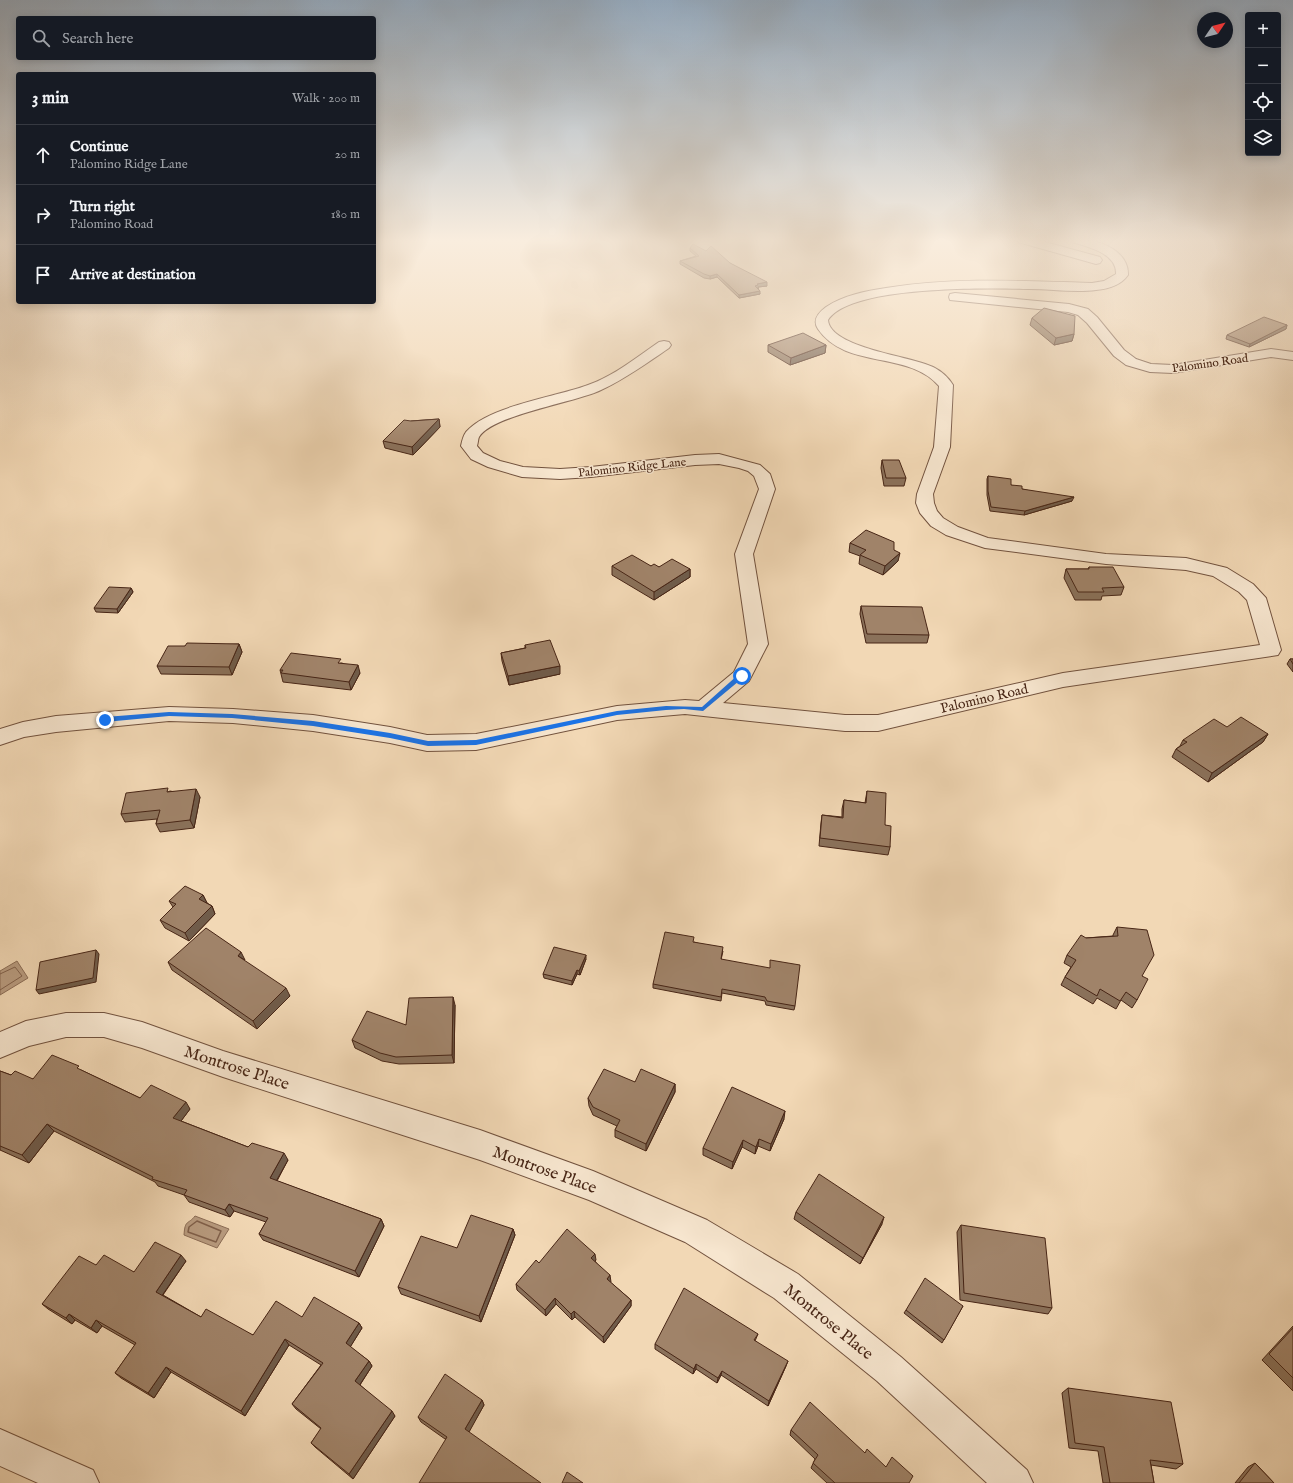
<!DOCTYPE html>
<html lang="en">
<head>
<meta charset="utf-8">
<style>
	:root { --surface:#171b24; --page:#20242c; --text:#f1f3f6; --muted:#9ea1a6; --line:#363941 }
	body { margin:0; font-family:"IM FELL English",serif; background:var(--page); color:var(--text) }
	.controls { position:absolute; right:12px; top:12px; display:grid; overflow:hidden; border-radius:4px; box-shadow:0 2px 10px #0003 }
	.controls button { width:36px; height:36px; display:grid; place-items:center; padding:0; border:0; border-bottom:1px solid var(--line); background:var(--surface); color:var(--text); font:20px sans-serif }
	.compass { position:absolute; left:1197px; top:12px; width:36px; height:36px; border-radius:50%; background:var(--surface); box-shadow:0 2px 10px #0003; rotate:55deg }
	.stop { position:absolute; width:12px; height:12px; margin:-9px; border:3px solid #1a73e8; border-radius:50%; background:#fff }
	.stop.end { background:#1a73e8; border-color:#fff; box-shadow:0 1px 4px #0008 }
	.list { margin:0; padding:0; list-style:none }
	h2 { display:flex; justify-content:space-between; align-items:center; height:52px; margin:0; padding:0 16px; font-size:17px }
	h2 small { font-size:13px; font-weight:400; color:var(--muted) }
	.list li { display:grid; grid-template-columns:26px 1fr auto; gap:12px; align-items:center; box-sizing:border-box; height:60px; padding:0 16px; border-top:1px solid var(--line) }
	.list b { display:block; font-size:15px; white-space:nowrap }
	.list p { margin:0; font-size:13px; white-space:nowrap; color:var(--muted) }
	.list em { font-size:13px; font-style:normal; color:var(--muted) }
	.icon { flex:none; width:22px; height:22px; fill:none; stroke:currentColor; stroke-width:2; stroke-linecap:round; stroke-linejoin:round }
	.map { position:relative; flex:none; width:1293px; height:1483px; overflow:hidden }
	.search { position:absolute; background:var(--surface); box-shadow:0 2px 10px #0003; left:16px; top:16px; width:360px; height:44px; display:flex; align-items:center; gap:10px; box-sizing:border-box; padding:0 14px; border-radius:4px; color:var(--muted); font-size:15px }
	.panel { position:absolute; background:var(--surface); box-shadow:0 2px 10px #0003; left:16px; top:72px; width:360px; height:232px; border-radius:4px }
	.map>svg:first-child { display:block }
	.water { fill:#b89b7f; stroke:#8b6c55 }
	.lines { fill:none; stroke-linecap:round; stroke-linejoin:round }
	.shore-far1 { stroke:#80604a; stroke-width:1 }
	.shore { stroke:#80604a; stroke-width:1.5 }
	.minor-casing { stroke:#72523e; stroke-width:2 }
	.minor { fill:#f7e6cf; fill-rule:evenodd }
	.wall { fill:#8a715a; stroke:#482616 }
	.shaded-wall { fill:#705c4a; stroke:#482616 }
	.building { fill:#a08369; stroke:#482616 }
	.route { fill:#1a73e8 }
	.labels { text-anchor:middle; stroke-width:3; stroke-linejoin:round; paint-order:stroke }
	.far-street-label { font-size:12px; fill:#482616; stroke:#f7e6cf }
	.street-label { font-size:14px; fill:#482616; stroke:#f7e6cf }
	.near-street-label { font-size:17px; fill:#482616; stroke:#f7e6cf }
</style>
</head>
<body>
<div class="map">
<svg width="1293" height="1483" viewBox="0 0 1293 1483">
	<rect width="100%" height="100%" fill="#f2d8b5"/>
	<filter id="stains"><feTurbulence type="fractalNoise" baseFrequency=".005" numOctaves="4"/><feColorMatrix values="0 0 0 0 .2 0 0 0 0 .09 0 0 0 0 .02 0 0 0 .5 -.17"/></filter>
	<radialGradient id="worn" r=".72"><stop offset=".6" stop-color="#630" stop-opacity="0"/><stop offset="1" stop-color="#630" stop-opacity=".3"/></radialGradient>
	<g class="water">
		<polygon points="17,961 28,978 0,995 0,971"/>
		<path d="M195,1216l34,13 -12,19 -33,-13c1,-16 4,-10 11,-19z"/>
	</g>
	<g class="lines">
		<polyline class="shore-far1" points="0,974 15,967 22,976 0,990"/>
		<polygon class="shore" points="197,1221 221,1231 216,1242 188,1232 189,1227"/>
		<g class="minor-casing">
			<g id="minor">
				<polygon points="1016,239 1034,239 1100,257 1102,260 1100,263 1096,264 1018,242"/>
				<path d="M1070,239c22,-2 59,9 58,36 -7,10 -20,14 -32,15 -21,3 -45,-1 -67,-1 -39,-1 -179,-4 -201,31 2,28 83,36 105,47 8,4 15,10 20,18l-3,62 -17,47 1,9 3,8 6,7 15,9 30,11 118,16 80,4 41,10 26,16 13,14 15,52 -3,5 -215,32 -185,44h-33l-160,-17 -68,6 -141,30 -49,1 -37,-8 -77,-12 -80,-8 -64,-2 -113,11 -32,5 -24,8v-16l23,-7 33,-6 113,-9 64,2 80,6 77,12 37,8 49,-1 141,-28 68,-6 14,1 35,-29 14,-28 -13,-90 24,-65 -5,-13 -6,-5 -9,-3 -20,-4 -24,1 -104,12 -31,2 -38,-2 -34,-10 -17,-8 -10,-13c1,-5 2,-10 5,-14 22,-26 90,-35 122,-47 26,-9 49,-28 71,-43l5,-1 5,1 2,3 -2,3c-22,15 -44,31 -68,42 -24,12 -109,25 -122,47 -1,2 -1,6 -2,9l6,7 17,8 23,6 37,2 31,-2 104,-12 24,-1 41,11 10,9 5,15 -22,65 15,90 -19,37 -26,22 122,12h33l185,-42 197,-28 -13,-45 -8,-8 -26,-16 -27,-6 -80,-6 -121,-16 -39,-13 -15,-9 -11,-13 -4,-10 1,-9 17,-47 5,-61c-31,-36 -93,-16 -121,-57 -6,-9 0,-16 8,-22 18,-12 40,-16 60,-19 68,-11 138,-7 206,-5l12,-2 12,-7c1,-21 -28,-27 -44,-32z"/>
				<polygon points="955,293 1069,304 1088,309 1097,317 1124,350 1136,359 1151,364 1173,365 1271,349 1293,352 1293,360 1271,357 1173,373 1150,372 1126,365 1114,356 1087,323 1078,315 1068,312 950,300 949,297 950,294"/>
				<polygon points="66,1013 104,1013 142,1022 223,1051 480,1130 593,1171 707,1220 798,1274 901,1357 1027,1470 1033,1483 987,1483 877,1381 774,1298 685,1242 589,1200 480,1160 223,1077 142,1048 104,1037 66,1037 29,1046 0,1058 0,1032 26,1021"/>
				<polygon points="0,1429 93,1470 99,1483 38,1483 0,1466"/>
			</g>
		</g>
		<use href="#minor" class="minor"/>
	</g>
	<g class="wall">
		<polygon points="690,248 730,263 767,286 758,287 760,294 739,298 717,277 710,279 704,278 680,264 680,261 696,256 690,251"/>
		<polygon points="1032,318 1074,334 1072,341 1054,345 1030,325"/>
		<polygon points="1287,325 1286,329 1249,347 1226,339 1227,335"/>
		<polygon points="768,345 826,345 825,353 790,365 768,352"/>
		<polygon points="439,419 440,427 413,455 385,448 383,441 411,421"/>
		<polygon points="882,460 906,478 904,486 884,486 881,468"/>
		<polygon points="988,476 1011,485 1022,489 1072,501 1024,515 990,511 987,495 987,479"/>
		<polygon points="850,543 894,550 898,561 883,575 859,564 860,556 849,552"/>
		<polygon points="612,566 651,566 659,567 690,569 690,577 654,600 612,575"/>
		<polygon points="1089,567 1124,587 1121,595 1102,596 1101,600 1075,600 1064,578 1066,569 1088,569"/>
		<polygon points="131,588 133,592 118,613 96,612 94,608"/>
		<polygon points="861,606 929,635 927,643 866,643 860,614"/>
		<polygon points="239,644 242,652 232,675 161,674 157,666 185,646"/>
		<polygon points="525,645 560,674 509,685 502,661 501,653 525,648"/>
		<polygon points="1290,659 1293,659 1293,672 1287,664"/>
		<polygon points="342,663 360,673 351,690 283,682 280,670"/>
		<polygon points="1268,734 1263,742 1208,782 1172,757 1176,749 1180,746 1183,740"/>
		<polygon points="170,791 200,797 194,828 160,832 156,824 157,819 125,822 121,814"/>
		<polygon points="867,791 885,825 890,847 888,855 819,846 821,823 822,815 842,817 842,809 844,800 865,803"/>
		<polygon points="203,895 207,903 212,906 215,914 189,941 165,928 160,920 173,907 169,901"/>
		<polygon points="1117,927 1142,976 1137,1000 1132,1008 1121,1000 1116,1009 1097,998 1093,1004 1061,985 1065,977 1071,967 1064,963 1067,955 1086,938 1113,936 1113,935"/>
		<polygon points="694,942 723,951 721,960 795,1006 794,1010 766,1005 765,1001 722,993 721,1001 653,988 653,984"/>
		<polygon points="586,959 580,975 577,974 572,985 544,978 543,974"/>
		<polygon points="168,962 290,996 257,1029 172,970"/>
		<polygon points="455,1005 454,1063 399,1064 382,1061 355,1048 352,1040 406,1025"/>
		<polygon points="81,1070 140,1098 190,1109 181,1121 248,1147 288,1160 277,1181 381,1219 384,1226 359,1277 263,1240 259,1234 266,1222 234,1211 230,1217 189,1202 184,1195 158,1186 155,1182 54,1131 29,1163 0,1150 0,1071 11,1075 33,1079"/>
		<polygon points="635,1082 675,1084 675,1092 646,1151 615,1137 615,1130 617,1126 593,1115 589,1106 588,1098"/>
		<polygon points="784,1119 770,1151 758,1146 755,1154 742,1147 732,1169 703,1155 703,1148"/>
		<polygon points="796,1212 882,1224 860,1264 794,1219"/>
		<polygon points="961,1225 1052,1308 1048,1314 960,1300 957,1232"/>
		<polygon points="513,1229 515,1235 481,1322 401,1294 398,1287 457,1248"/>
		<polygon points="596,1260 595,1261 610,1282 631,1300 631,1306 604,1343 575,1317 572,1320 556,1304 546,1316 517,1290 516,1284 539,1263"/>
		<polygon points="186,1261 163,1295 201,1317 253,1335 302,1317 359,1323 362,1328 350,1347 369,1361 372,1366 360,1385 395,1416 353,1479 315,1447 311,1443 321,1429 296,1409 292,1404 321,1365 289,1345 245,1416 171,1372 154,1398 121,1378 115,1373 135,1345 102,1326 97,1333 75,1320 72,1324 48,1309 42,1304 96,1265 134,1272"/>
		<polygon points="963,1306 942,1343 904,1313 906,1310"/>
		<polygon points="1293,1326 1293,1391 1262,1360"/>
		<polygon points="758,1334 755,1341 786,1366 768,1406 721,1375 717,1383 696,1369 693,1374 655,1349 655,1344"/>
		<polygon points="1068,1388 1183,1464 1176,1469 1151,1465 1154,1483 1103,1483 1098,1451 1069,1448 1062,1393"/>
		<polygon points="482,1400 484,1405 469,1431 445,1439 421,1422 418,1417"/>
		<polygon points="791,1430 865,1453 909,1483 827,1483 811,1468 815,1459 790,1435"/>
		<polygon points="1255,1463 1274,1483 1235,1483 1248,1467"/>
	</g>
	<g class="shaded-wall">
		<polygon points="717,274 717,277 710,279 710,276"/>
		<polygon points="767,282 767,286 758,287 758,289 755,286 757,284"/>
		<polygon points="760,291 760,294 739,298 739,295"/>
		<polygon points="1287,325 1286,329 1249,347 1250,344"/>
		<polygon points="1074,334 1072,341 1054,345 1056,338"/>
		<polygon points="826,345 825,353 790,365 791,358"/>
		<polygon points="439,419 440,427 413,455 412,447"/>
		<polygon points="1074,497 1072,501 1024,515 1025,511"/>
		<polygon points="900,553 898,561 883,575 885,566"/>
		<polygon points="690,569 690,577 654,600 654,592"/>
		<polygon points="131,588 133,592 118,613 117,609"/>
		<polygon points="239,644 242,652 232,675 229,667"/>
		<polygon points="358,665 360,673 351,690 349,682"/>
		<polygon points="560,666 560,674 509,685 508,676"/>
		<polygon points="1268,734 1263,742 1208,782 1212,773"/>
		<polygon points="196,789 200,797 194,828 190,820"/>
		<polygon points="203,895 207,903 203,908 199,899"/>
		<polygon points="212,906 215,914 189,941 185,933"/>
		<polygon points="96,950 99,954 96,982 39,994 36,990"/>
		<polygon points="241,952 245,960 238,956"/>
		<polygon points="586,955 586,959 580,975 579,971"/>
		<polygon points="577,970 577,974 572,985 572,981"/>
		<polygon points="286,988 290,996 257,1029 253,1021"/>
		<polygon points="453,997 455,1005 454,1063 452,1055"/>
		<polygon points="675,1084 675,1092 646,1151 646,1144"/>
		<polygon points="186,1102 190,1109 178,1125 173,1118"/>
		<polygon points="785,1111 784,1119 770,1151 771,1144"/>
		<polygon points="47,1124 54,1131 29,1163 22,1155"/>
		<polygon points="759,1139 758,1146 755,1154 756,1147"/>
		<polygon points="743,1140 742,1147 732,1169 733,1162"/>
		<polygon points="284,1153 288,1160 274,1185 270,1178"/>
		<polygon points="229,1204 234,1211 230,1217 225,1210"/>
		<polygon points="884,1217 882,1224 860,1264 863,1258"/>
		<polygon points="381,1219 384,1226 359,1277 355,1271"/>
		<polygon points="513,1229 515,1235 481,1322 479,1316"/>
		<polygon points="595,1254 596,1260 592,1265 591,1258"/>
		<polygon points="181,1255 186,1261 161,1297 156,1292"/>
		<polygon points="610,1275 611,1282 607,1285 607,1279"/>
		<polygon points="555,1298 556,1304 546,1316 545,1310"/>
		<polygon points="631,1300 631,1306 604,1343 603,1337"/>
		<polygon points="574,1311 575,1317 572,1320 571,1314"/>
		<polygon points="69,1314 75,1320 72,1324 66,1318"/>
		<polygon points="96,1320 102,1326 97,1333 91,1328"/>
		<polygon points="359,1323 362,1328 349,1349 346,1343"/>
		<polygon points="285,1339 289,1345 245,1416 241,1411"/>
		<polygon points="369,1361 372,1366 359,1386 355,1381"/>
		<polygon points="788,1361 786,1366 768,1406 769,1401"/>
		<polygon points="696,1364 696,1369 693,1374 694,1369"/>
		<polygon points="166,1367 171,1372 154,1398 148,1393"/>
		<polygon points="722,1371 721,1375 717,1383 718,1378"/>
		<polygon points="482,1400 484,1405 468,1434 465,1429"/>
		<polygon points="392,1411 395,1416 353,1479 349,1474"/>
	</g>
	<g class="building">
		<polygon points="693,244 706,251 711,246 730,263 767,282 757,284 758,285 755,286 760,291 739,295 717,274 710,276 704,274 680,261 699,256 690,248"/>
		<polygon points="1044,308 1075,316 1074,334 1056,338 1032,318"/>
		<polygon points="1264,317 1287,325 1250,344 1227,335"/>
		<polygon points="803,333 826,345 791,358 768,345"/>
		<polygon points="439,419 412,447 383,441 404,420 411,421"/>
		<polygon points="882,460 899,460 906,478 886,478"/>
		<polygon points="988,476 1011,479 1011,485 1022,486 1022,489 1074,497 1025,511 991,507 988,491"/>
		<polygon points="866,530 894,542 894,550 900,553 885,566 860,555 866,550 850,543"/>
		<polygon points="632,555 651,566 654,564 659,567 672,559 690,569 654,592 612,566"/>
		<polygon points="1089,567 1113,567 1124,587 1102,588 1104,592 1078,592 1066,569 1089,569"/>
		<polygon points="109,587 131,588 117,609 94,608"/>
		<polygon points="861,606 922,607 929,635 867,634"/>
		<polygon points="550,640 560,666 508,676 501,653 526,648 525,645"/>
		<polygon points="187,643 239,644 229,667 157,666 168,646 185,646"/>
		<polygon points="291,653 341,659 338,663 358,665 349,682 281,673 283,670 280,670"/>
		<polygon points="1290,659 1293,659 1293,664"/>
		<polygon points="1241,717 1268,734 1212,773 1176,749 1187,742 1183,740 1214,719 1227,727"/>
		<polygon points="168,788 167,792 196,789 190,820 156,824 160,810 121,814 126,793"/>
		<polygon points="867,791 886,793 885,825 891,826 890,847 820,838 822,815 843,818 844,800 866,803"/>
		<polygon points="185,886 203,895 199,899 212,906 185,933 160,920 176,904 169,901"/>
		<polygon points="1117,927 1147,930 1154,955 1142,976 1148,979 1137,1000 1126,992 1120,1001 1100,989 1097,996 1065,977 1076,960 1067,955 1081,935 1086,938 1118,936"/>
		<polygon points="206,928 241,952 238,956 286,988 253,1021 168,962"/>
		<polygon points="665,932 694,937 693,942 723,947 721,959 770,968 770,960 800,965 795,1006 767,1001 765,997 722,989 721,997 653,984"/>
		<polygon points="554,947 586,955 579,971 577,970 572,981 543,974"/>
		<polygon points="96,950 93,978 36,990 40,962"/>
		<polygon points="453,997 452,1055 396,1057 380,1053 352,1040 367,1011 406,1025 409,998"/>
		<polygon points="52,1055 79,1066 77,1068 140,1098 151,1085 186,1102 173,1118 248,1147 252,1143 284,1153 270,1178 381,1219 355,1271 259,1234 268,1218 229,1204 225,1210 184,1195 187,1190 152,1179 153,1177 47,1124 22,1155 0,1146 0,1071 11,1075 15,1071 33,1079"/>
		<polygon points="604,1069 635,1082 641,1069 675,1084 646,1144 615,1130 620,1120 593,1107 588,1098"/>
		<polygon points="732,1087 785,1111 771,1144 759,1139 756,1147 743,1140 733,1162 703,1148"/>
		<polygon points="819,1174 884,1217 863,1258 796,1212"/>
		<polygon points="471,1215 513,1229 479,1316 398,1287 421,1236 457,1248"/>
		<polygon points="961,1225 1045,1238 1052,1308 964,1293"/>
		<polygon points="567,1229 595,1254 591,1258 610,1275 607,1279 631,1300 603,1337 574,1311 571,1314 555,1298 545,1310 516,1284 536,1260 539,1263"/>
		<polygon points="155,1242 181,1255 156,1292 201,1317 206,1309 253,1335 276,1301 302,1317 314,1297 359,1323 346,1343 369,1361 355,1381 392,1411 349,1474 311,1443 321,1428 292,1404 323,1363 285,1339 241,1411 166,1367 148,1393 115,1373 136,1343 96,1320 91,1328 69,1314 66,1318 42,1304 79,1256 96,1265 104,1255 134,1272"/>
		<polygon points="925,1278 963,1306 944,1340 906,1310"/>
		<polygon points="684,1288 758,1334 754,1340 788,1361 769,1401 722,1371 718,1378 696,1364 694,1369 655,1344"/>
		<polygon points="1293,1328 1293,1378 1269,1354"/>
		<polygon points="445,1374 482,1400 465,1429 541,1483 419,1483 447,1437 418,1417"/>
		<polygon points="1068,1388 1171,1402 1183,1464 1150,1460 1154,1483 1110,1483 1104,1447 1075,1443"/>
		<polygon points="810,1402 865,1453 867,1449 886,1467 892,1457 913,1476 909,1483 835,1483 813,1463 818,1455 791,1430"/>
		<polygon points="1255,1463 1274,1483 1239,1483"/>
		<polygon points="567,1472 583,1483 562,1483"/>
	</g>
	<linearGradient id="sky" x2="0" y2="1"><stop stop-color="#95aabe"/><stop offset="0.54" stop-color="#f9edde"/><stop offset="1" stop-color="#f9edde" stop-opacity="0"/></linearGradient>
	<rect width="1293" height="446" fill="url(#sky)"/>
	<polygon class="route" points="739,674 745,676 703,711 684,709 666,710 617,715 476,745 428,746 390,738 313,726 232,718 169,716 105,722 102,720 105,717 169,712 232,714 313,721 390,733 428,741 476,740 617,711 666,706 702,707"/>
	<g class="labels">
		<g class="far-street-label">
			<text transform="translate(1210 363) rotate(-8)" y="4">Palomino Road</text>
			<text transform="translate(632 467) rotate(-6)" y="4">Palomino Ridge Lane</text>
		</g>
		<g class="street-label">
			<text transform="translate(984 698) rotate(-13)" y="5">Palomino Road</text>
		</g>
		<g class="near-street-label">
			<text transform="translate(237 1067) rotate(18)" y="6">Montrose Place</text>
			<text transform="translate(545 1169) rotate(20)" y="6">Montrose Place</text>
			<text transform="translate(829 1321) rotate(39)" y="6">Montrose Place</text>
		</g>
	</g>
	<rect width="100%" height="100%" filter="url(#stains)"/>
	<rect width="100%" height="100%" fill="url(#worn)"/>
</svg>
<div class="controls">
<button>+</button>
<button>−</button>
<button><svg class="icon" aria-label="locate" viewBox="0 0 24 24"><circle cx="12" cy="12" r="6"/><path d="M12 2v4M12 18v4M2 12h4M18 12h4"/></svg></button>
<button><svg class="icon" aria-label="layers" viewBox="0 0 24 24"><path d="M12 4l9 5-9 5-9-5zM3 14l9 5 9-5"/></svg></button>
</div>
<svg class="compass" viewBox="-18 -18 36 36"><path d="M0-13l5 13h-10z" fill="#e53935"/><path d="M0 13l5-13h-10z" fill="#9ea1a6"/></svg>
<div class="stop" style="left:742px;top:676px"></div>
<div class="stop end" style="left:105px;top:720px"></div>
<div class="search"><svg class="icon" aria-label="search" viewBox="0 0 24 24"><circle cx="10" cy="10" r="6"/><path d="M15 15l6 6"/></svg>Search here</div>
<section class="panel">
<h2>3 min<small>Walk · 200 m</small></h2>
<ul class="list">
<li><svg class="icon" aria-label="ahead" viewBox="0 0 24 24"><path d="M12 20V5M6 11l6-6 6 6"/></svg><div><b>Continue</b><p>Palomino Ridge Lane</p></div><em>20 m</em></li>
<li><svg class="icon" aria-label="right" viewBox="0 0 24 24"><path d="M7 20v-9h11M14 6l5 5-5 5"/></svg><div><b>Turn right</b><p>Palomino Road</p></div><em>180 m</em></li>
<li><svg class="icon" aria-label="arrive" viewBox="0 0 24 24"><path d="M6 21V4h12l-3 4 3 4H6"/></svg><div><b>Arrive at destination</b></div></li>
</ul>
</section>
</div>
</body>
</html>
